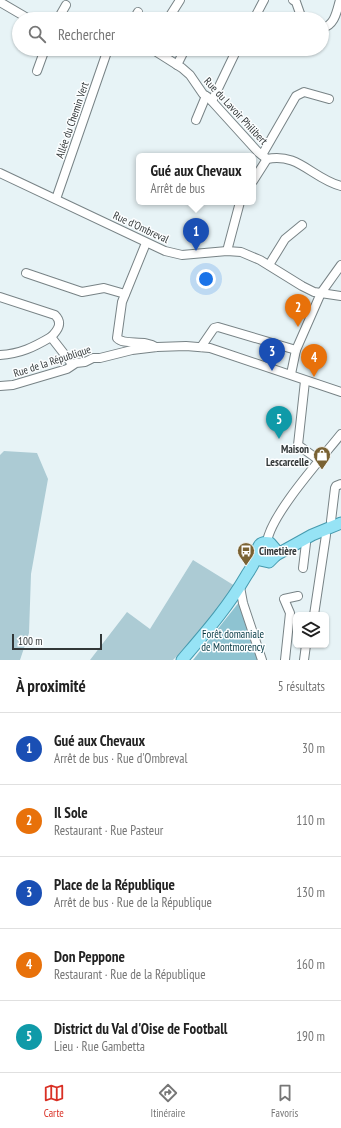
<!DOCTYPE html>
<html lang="fr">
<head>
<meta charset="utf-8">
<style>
	:root { --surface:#fff; --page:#f6f6f6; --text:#222; --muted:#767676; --line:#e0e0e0; --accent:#d93025 }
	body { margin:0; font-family:"PT Sans Narrow",sans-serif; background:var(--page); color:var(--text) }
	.controls { position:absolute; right:12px; bottom:12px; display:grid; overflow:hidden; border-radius:6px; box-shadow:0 1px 3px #0004 }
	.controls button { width:36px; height:36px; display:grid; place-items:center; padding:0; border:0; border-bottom:1px solid var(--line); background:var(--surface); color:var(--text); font:20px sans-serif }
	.scale { position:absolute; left:12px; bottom:10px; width:90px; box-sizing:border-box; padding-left:4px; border:2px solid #323738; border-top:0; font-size:11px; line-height:14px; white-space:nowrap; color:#323738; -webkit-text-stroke:3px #fcfeff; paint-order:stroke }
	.you { position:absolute; left:206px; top:279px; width:14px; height:14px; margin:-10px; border:3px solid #fff; border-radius:50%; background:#1a73e8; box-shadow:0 0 0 6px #1a73e833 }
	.badge { display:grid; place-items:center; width:26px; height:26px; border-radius:50%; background:var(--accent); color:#fff; font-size:13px; font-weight:700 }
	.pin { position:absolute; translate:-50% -33px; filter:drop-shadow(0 1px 2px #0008) }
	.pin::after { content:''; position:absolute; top:21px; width:14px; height:12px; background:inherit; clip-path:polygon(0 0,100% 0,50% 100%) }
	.popup { position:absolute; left:136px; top:153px; width:120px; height:52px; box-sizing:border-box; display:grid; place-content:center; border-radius:6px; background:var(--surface); filter:drop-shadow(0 1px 3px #0005); font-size:13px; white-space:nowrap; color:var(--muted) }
	.popup b { font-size:15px; color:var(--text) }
	.popup::after { content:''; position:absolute; left:50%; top:100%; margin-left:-8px; border:8px solid transparent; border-top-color:var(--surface) }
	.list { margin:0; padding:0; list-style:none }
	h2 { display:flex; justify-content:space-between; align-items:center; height:52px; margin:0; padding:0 16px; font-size:17px }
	h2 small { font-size:13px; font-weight:400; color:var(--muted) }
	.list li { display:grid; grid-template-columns:26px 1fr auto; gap:12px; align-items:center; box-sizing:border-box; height:72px; padding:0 16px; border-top:1px solid var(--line) }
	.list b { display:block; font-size:15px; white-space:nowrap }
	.list p { margin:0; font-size:13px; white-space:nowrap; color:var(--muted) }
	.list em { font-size:13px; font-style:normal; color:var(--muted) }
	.icon { flex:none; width:22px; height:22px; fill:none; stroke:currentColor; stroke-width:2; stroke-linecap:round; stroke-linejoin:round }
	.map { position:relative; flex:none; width:341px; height:660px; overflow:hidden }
	.search { position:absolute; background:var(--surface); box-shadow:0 1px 3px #0004; left:12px; right:12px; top:12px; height:44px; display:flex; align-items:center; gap:10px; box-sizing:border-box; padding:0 14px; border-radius:22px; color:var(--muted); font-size:15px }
	.sheet { height:412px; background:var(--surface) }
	nav { display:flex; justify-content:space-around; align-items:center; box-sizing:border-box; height:56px; border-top:1px solid var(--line); background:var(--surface); font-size:11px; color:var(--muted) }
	nav a { display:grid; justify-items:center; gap:2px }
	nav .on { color:var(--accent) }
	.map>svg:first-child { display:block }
	.green { fill:#accbd4 }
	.forest { fill:#8ec3d1 }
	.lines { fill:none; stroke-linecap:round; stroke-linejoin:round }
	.minor-casing { stroke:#788386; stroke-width:10 }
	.major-casing { stroke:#469aae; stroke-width:13 }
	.minor { stroke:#fff; stroke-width:8 }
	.major { stroke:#96e3f5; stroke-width:11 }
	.labels { text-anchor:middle; stroke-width:3; stroke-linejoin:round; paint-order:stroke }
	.street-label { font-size:11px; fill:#323738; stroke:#fcfeff }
	.poi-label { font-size:11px; font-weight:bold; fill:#323738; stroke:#fcfeff; text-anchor:end }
	.park-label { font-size:11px; fill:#043742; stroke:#fcfeff }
</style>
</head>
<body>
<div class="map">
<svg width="341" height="660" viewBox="0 0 341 660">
	<rect width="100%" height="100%" fill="#e7f3f6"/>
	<g class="green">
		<polygon points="4,451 37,453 48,479 31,574 29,633 20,660 0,660 0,455"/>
		<path d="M193,560l42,26c-20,26 -39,52 -62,74h-83l37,-48 23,17z"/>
	</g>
	<polygon class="forest" points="240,601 260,660 193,660"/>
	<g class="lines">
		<g class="minor-casing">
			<g id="minor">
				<polyline points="293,0 296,2 302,19"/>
				<polyline points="0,2 29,19"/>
				<polyline points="58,19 66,5"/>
				<polyline points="134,19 138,12"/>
				<polyline points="168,19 180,0"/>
				<polyline points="254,19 264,0"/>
				<path d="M322,28c13,-2 15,-18 18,-28"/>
				<polyline points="152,49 182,68 190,75 203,94 209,98 258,152 267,159"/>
				<polyline points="177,65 185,49"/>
				<polyline points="37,71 45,49"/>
				<polyline points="212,101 237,49"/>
				<polyline points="196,120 206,96"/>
				<polyline points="262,155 296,96 304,92 329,99"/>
				<polyline points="0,173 165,251 182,255 227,251 241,252 260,260 302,286 314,292 341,296"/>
				<path d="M253,181l14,-22c31,-7 46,20 74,27"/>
				<polyline points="56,199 108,49"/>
				<path d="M146,243l-24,59 -5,36c7,8 28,1 39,9"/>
				<polyline points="227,251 240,202"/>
				<polyline points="269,265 285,239 302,225"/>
				<polyline points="26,273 82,292 104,288 125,294"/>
				<path d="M0,297l55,18c8,8 3,15 -4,22l21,27"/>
				<polyline points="201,347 214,328 218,327 296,350"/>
				<path d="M0,355c20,-1 34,-8 51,-18"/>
				<polyline points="291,374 296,350 321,293 341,265"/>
				<polyline points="305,381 298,445 320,461"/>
				<polyline points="0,386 13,385 67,369 76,363 85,362 93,358 100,358 132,350 157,347 186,346 210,348 341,392"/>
				<polyline points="332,526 331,521 335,488 336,486 341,484"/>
				<path d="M267,542c4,-28 55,-84 74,-108"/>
				<polyline points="303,568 306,543 304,539"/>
				<polyline points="240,587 243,603 262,660"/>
				<polyline points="314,615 326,535 324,530"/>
				<polyline points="285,660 290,613 284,599 298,596"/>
				<polyline points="304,660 306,645"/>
			</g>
		</g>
		<g class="major-casing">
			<g id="major">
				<polyline points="276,555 312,535 341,523"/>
				<path d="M182,660c23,-27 46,-53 64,-84 3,-5 7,-10 9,-16 3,-9 1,-20 15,-17l6,7 -1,6 -6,6 -9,-2 -4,-6"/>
			</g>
		</g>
		<use href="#minor" class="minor"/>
		<use href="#major" class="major"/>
	</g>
	<defs>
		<g id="shop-pin" transform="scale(0.9)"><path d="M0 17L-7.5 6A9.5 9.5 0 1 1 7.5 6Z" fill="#7a6233" stroke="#fcfeff"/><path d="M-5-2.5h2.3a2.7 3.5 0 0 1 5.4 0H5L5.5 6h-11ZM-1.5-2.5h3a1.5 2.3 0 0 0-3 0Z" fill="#fff"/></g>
		<g id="bus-pin" transform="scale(0.9)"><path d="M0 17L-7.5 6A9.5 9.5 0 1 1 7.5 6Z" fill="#7a6233" stroke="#fcfeff"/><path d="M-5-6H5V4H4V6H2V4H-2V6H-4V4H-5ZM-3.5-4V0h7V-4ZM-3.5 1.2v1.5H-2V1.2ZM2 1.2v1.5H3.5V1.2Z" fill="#fff"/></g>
	</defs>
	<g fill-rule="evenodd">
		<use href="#shop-pin" x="322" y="455"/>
		<use href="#bus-pin" x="246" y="551"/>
	</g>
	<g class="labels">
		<g class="street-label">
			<text transform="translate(236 111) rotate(47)" y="4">Rue du Lavoir Philibert</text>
			<text transform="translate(72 120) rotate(-71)" y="4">Allée du Chemin Vert</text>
			<text transform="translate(141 227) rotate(25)" y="4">Rue d'Ombreval</text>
			<text transform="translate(52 361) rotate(-18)" y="4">Rue de la République</text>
		</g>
		<g class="poi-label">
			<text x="309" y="453">Maison<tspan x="309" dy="13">Lescarcelle</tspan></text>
			<text x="259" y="555" text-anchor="start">Cimetière</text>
		</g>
		<g class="park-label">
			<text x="233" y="638">Forêt domaniale<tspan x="233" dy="13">de Montmorency</tspan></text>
		</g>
	</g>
</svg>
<div class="controls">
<button><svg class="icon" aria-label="layers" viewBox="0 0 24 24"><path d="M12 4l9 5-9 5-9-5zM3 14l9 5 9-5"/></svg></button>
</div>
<div class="scale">100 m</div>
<div class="you"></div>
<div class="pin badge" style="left:196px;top:251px;background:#1a4fb4">1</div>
<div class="popup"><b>Gué aux Chevaux</b>Arrêt de bus</div>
<div class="pin badge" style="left:298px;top:327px;background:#e8710a">2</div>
<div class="pin badge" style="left:272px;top:371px;background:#1a4fb4">3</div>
<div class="pin badge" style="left:314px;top:377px;background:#e8710a">4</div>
<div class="pin badge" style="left:279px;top:439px;background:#0f9aa8">5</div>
<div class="search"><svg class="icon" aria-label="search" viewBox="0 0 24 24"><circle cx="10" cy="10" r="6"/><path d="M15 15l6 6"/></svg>Rechercher</div>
</div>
<section class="sheet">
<h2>À proximité<small>5 résultats</small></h2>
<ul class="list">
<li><span class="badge" style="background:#1a4fb4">1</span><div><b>Gué aux Chevaux</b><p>Arrêt de bus · Rue d'Ombreval</p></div><em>30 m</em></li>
<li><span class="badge" style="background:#e8710a">2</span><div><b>Il Sole</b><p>Restaurant · Rue Pasteur</p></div><em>110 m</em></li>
<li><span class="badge" style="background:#1a4fb4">3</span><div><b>Place de la République</b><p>Arrêt de bus · Rue de la République</p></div><em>130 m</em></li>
<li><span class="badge" style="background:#e8710a">4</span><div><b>Don Peppone</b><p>Restaurant · Rue de la République</p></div><em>160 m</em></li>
<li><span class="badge" style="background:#0f9aa8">5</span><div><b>District du Val d'Oise de Football</b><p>Lieu · Rue Gambetta</p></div><em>190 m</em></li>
</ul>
</section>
<nav>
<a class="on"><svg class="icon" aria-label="map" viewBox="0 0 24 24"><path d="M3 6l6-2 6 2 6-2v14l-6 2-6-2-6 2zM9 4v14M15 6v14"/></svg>Carte</a>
<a><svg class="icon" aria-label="directions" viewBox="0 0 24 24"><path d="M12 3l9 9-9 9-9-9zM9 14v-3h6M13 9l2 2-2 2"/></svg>Itinéraire</a>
<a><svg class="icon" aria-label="saved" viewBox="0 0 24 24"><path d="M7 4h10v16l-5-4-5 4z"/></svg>Favoris</a>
</nav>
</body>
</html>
